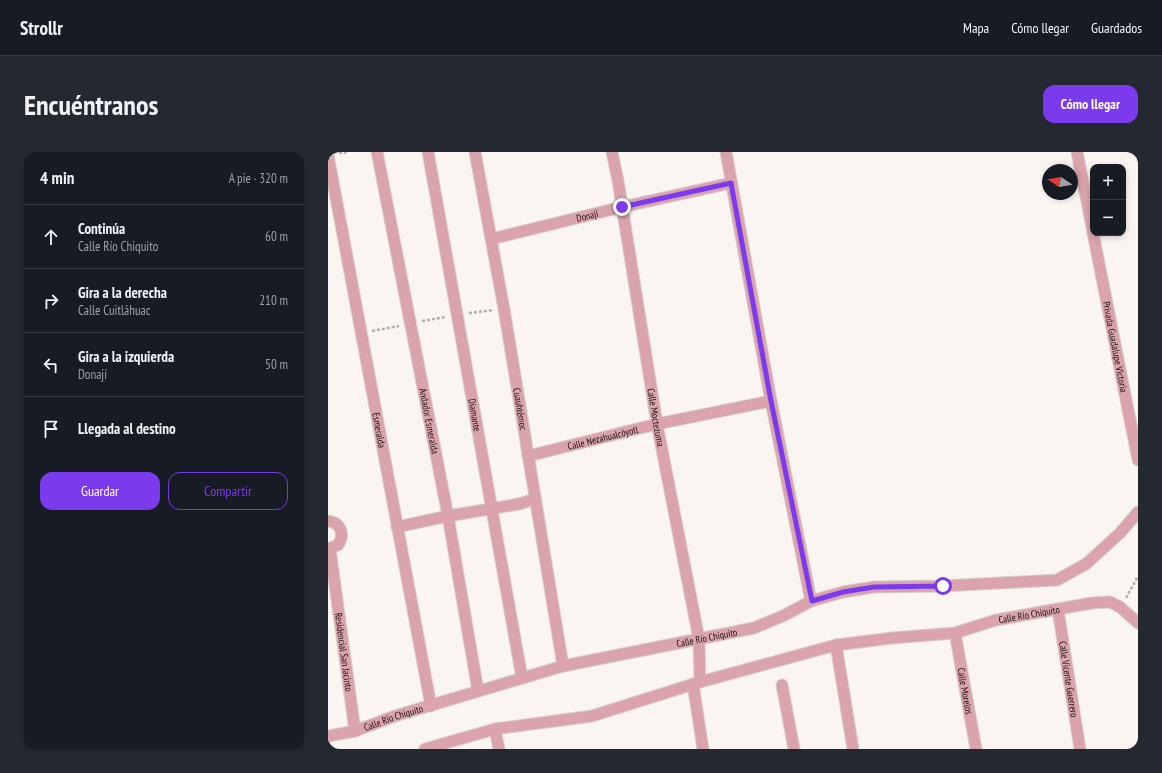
<!DOCTYPE html>
<html lang="es">
<head>
<meta charset="utf-8">
<style>
	:root { --surface:#171b24; --page:#242831; --text:#f1f3f6; --muted:#9ea1a6; --line:#363941; --accent:#7c3aed }
	body { margin:0; font-family:"PT Sans Narrow",sans-serif; background:var(--page); color:var(--text) }
	.controls { position:absolute; right:12px; top:12px; display:grid; overflow:hidden; border-radius:8px; box-shadow:0 2px 6px #0003 }
	.controls button { width:36px; height:36px; display:grid; place-items:center; padding:0; border:0; border-bottom:1px solid var(--line); background:var(--surface); color:var(--text); font:20px sans-serif }
	.compass { position:absolute; left:714px; top:12px; width:36px; height:36px; border-radius:50%; background:var(--surface); box-shadow:0 2px 6px #0003; rotate:282deg }
	.stop { position:absolute; width:12px; height:12px; margin:-9px; border:3px solid #7c3aed; border-radius:50%; background:#fff }
	.stop.end { background:#7c3aed; border-color:#fff; box-shadow:0 1px 4px #0008 }
	.list { margin:0; padding:0; list-style:none }
	h2 { display:flex; justify-content:space-between; align-items:center; height:52px; margin:0; padding:0 16px; font-size:17px }
	h2 small { font-size:13px; font-weight:400; color:var(--muted) }
	.list li { display:grid; grid-template-columns:26px 1fr auto; gap:12px; align-items:center; box-sizing:border-box; height:64px; padding:0 16px; border-top:1px solid var(--line) }
	.list b { display:block; font-size:15px; white-space:nowrap }
	.list p { margin:0; font-size:13px; white-space:nowrap; color:var(--muted) }
	.list em { font-size:13px; font-style:normal; color:var(--muted) }
	.actions { display:flex; gap:8px; padding:12px 16px }
	.actions a { flex:1; padding:9px 0; border:1px solid var(--accent); border-radius:12px; text-align:center; font-size:14px; color:var(--accent) }
	.actions .main { background:var(--accent); color:#fff }
	.icon { flex:none; width:22px; height:22px; fill:none; stroke:currentColor; stroke-width:2; stroke-linecap:round; stroke-linejoin:round }
	.map { position:relative; flex:none; width:810px; height:597px; overflow:hidden; border-radius:12px }
	header { display:flex; align-items:center; gap:24px; box-sizing:border-box; height:56px; padding:0 20px; background:var(--surface); border-bottom:1px solid var(--line) }
	header strong { font-size:19px }
	nav { display:flex; gap:22px; margin-inline-start:auto; font-size:14px }
	.intro { display:flex; align-items:center; justify-content:space-between; box-sizing:border-box; height:96px; padding:0 24px }
	h1 { margin:0; font-size:28px }
	.button { padding:10px 18px; border-radius:12px; background:var(--accent); color:#fff; font-size:14px; font-weight:700 }
	main { display:flex; gap:24px; padding:0 24px }
	aside { flex:1; background:var(--surface); border-radius:12px; box-shadow:0 2px 6px #0003 }
	.map>svg:first-child { display:block }
	.lines { fill:none; stroke-linecap:round; stroke-linejoin:round }
	.minor-casing { stroke:#d7d1cd; stroke-width:13 }
	.path { stroke:#b4adaa; stroke-width:2.5; stroke-dasharray:3 2; stroke-linecap:butt }
	.minor { stroke:#dba4ad; stroke-width:11 }
	.route { stroke:#7c3aed; stroke-width:5 }
	.labels { text-anchor:middle; stroke-width:4; stroke-linejoin:round; paint-order:stroke }
	.street-label { font-size:10px; fill:#1b110d; stroke:#fbf5f2 }
</style>
</head>
<body>
<header>
<strong>Strollr</strong>
<nav><a>Mapa</a><a>Cómo llegar</a><a>Guardados</a></nav>
</header>
<div class="intro"><h1>Encuéntranos</h1><a class="button">Cómo llegar</a></div>
<main>
<aside>
<h2>4 min<small>A pie · 320 m</small></h2>
<ul class="list">
<li><svg class="icon" aria-label="ahead" viewBox="0 0 24 24"><path d="M12 20V5M6 11l6-6 6 6"/></svg><div><b>Continúa</b><p>Calle Río Chiquito</p></div><em>60 m</em></li>
<li><svg class="icon" aria-label="right" viewBox="0 0 24 24"><path d="M7 20v-9h11M14 6l5 5-5 5"/></svg><div><b>Gira a la derecha</b><p>Calle Cuitláhuac</p></div><em>210 m</em></li>
<li><svg class="icon" aria-label="left" viewBox="0 0 24 24"><path d="M17 20v-9H6M10 6l-5 5 5 5"/></svg><div><b>Gira a la izquierda</b><p>Donají</p></div><em>50 m</em></li>
<li><svg class="icon" aria-label="arrive" viewBox="0 0 24 24"><path d="M6 21V4h12l-3 4 3 4H6"/></svg><div><b>Llegada al destino</b></div></li>
</ul>
<div class="actions"><a class="main">Guardar</a><a>Compartir</a></div>
</aside>
<div class="map">
<svg width="810" height="597" viewBox="0 0 810 597">
	<rect width="100%" height="100%" fill="#fbf5f2"/>
	<g class="lines">
		<g class="minor-casing">
			<g id="minor">
				<path id="s1" d="M49,0l71,364 30,175"/>
				<path id="s2" d="M100,0l94,526"/>
				<path id="s3" d="M147,0l29,157 59,357"/>
				<path id="s4" d="M284,0l6,29 39,243 42,215 1,43"/>
				<polyline points="398,0 443,249 483,449"/>
				<polyline points="749,0 765,80"/>
				<path id="s5" d="M0,3l103,551"/>
				<path id="s6" d="M765,81l45,227"/>
				<path id="s7" d="M163,87l131,-32 109,-24"/>
				<path id="s8" d="M200,304l129,-32 114,-23"/>
				<path d="M0,369c13,1 17,14 10,24l-10,4"/>
				<polyline points="69,375 120,364 191,352 207,347"/>
				<path id="s9" d="M2,397l25,182"/>
				<path id="s10" d="M730,458l22,139"/>
				<path id="s11" d="M627,481l21,116"/>
				<polyline points="508,493 525,597"/>
				<polyline points="365,532 375,597"/>
				<polyline points="454,533 466,597"/>
				<polyline points="167,577 171,597"/>
				<path id="s12" d="M0,584l27,-5 40,-15 168,-50 191,-38 31,-13 26,-14 32,-9 31,-5 69,-1 114,-6 29,-16 34,-31 18,-21"/>
				<path id="s13" d="M97,597l70,-20 97,-13 108,-34 136,-37 56,-7 63,-5 41,-13 96,-17 18,-1 10,5 18,16"/>
			</g>
		</g>
		<g class="path">
			<polyline points="11,1 21,0"/>
			<polyline points="141,161 166,158"/>
			<polyline points="94,169 118,165"/>
			<polyline points="44,179 71,174"/>
			<polyline points="798,446 810,424"/>
		</g>
		<use href="#minor" class="minor"/>
	</g>
	<g class="lines">
		<polyline class="route" points="294,55 403,31 443,249 484,449 515,440 546,435 615,434"/>
	</g>
	<g class="labels">
		<g class="street-label">
			<text dy="4" stroke="none"><textPath href="#s7" startOffset="99">Donají</textPath></text>
			<text dy="4" stroke="none"><textPath href="#s6" startOffset="116">Privada Guadalupe Victoria</textPath></text>
			<text dy="4" stroke="none"><textPath href="#s3" startOffset="261">Cuauhtémoc</textPath></text>
			<text dy="4" stroke="none"><textPath href="#s2" startOffset="267">Diamante</textPath></text>
			<text dy="4" stroke="none"><textPath href="#s4" startOffset="269">Calle Moctezuma</textPath></text>
			<text dy="4" stroke="none"><textPath href="#s1" startOffset="274">Andador Esmeralda</textPath></text>
			<text dy="4" stroke="none"><textPath href="#s5" startOffset="280">Esmeralda</textPath></text>
			<text dy="4" stroke="none"><textPath href="#s8" startOffset="77">Calle Nezahualcóyotl</textPath></text>
			<text dy="4" stroke="none"><textPath href="#s13" startOffset="621">Calle Río Chiquito</textPath></text>
			<text dy="4" stroke="none"><textPath href="#s12" startOffset="392">Calle Río Chiquito</textPath></text>
			<text dy="4" stroke="none"><textPath href="#s9" startOffset="104">Residencial San Jacinto</textPath></text>
			<text dy="4" stroke="none"><textPath href="#s10" startOffset="70">Calle Vicente Guerrero</textPath></text>
			<text dy="4" stroke="none"><textPath href="#s11" startOffset="59">Calle Morelos</textPath></text>
			<text dy="4" stroke="none"><textPath href="#s12" startOffset="68">Calle Río Chiquito</textPath></text>
		</g>
	</g>
</svg>
<div class="controls">
<button>+</button>
<button>−</button>
</div>
<svg class="compass" viewBox="-18 -18 36 36"><path d="M0-13l5 13h-10z" fill="#e53935"/><path d="M0 13l5-13h-10z" fill="#9ea1a6"/></svg>
<div class="stop" style="left:615px;top:434px"></div>
<div class="stop end" style="left:294px;top:55px"></div>
</div>
</main>
</body>
</html>
